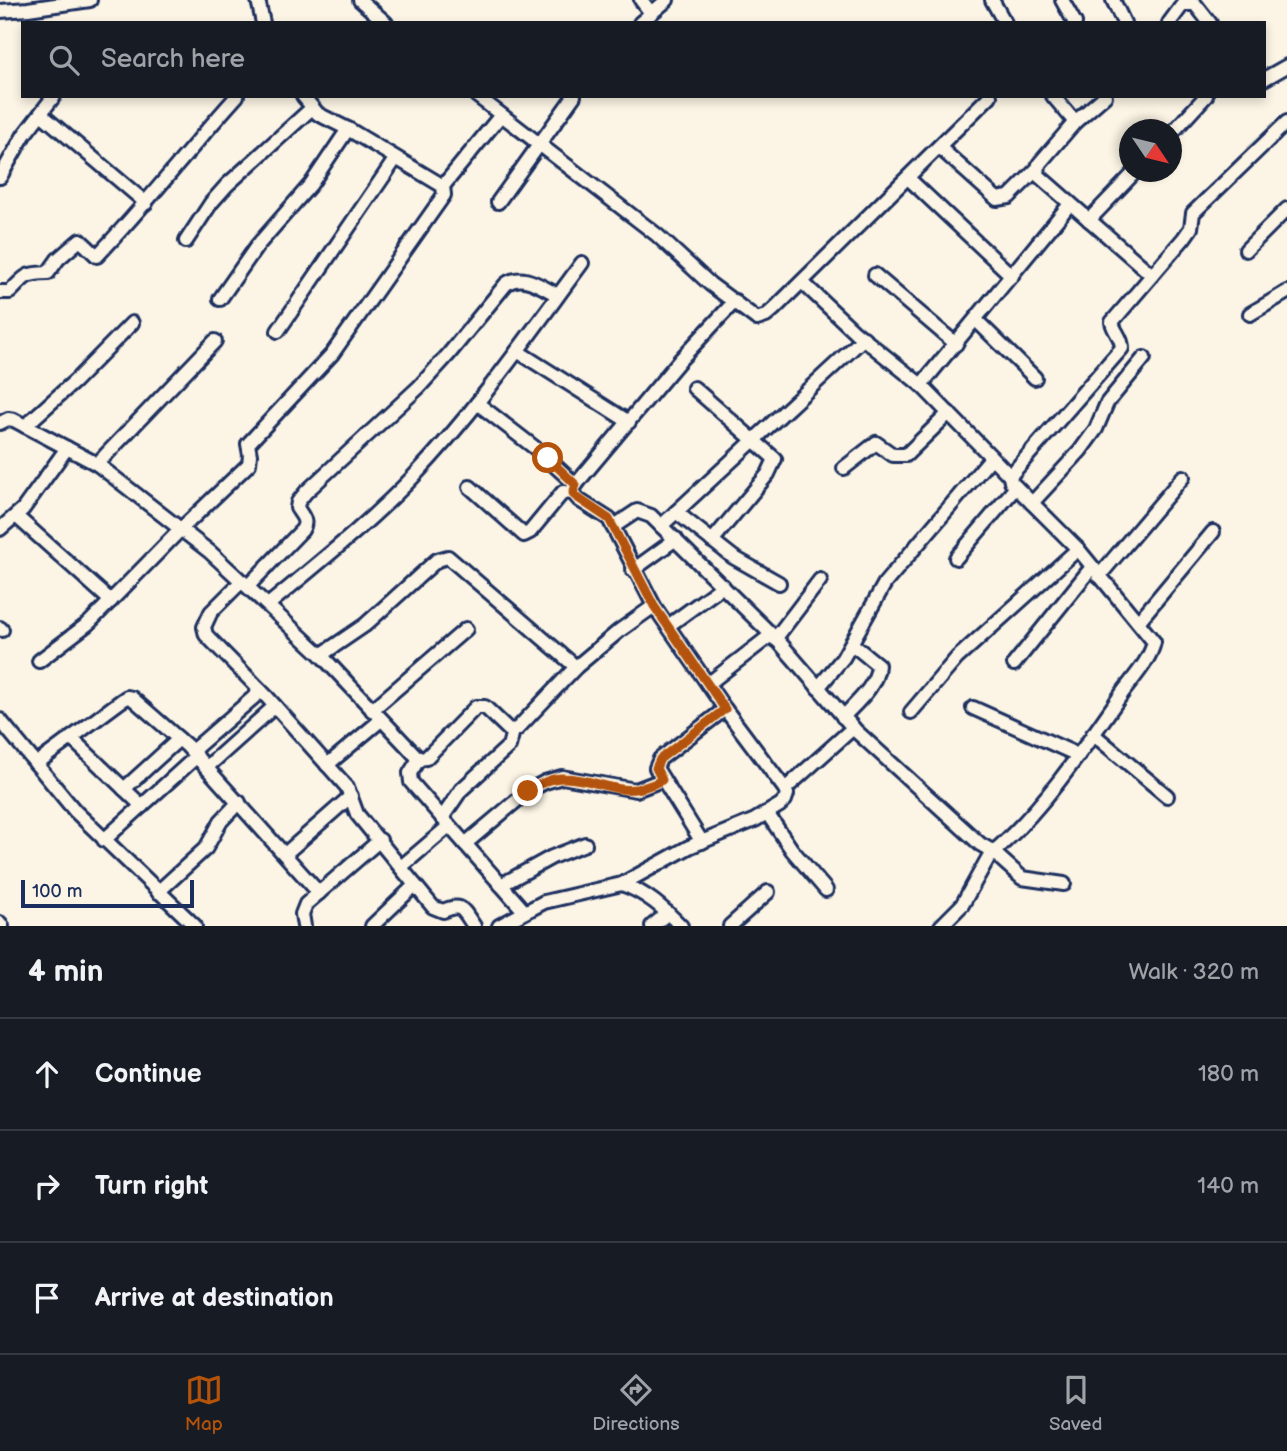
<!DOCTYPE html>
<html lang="en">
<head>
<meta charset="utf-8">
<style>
	:root { --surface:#171b24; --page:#242831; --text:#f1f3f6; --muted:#9ea1a6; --line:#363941; --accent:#b45309 }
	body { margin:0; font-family:"Balsamiq Sans",sans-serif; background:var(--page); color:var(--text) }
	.compass { position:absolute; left:1119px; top:119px; width:63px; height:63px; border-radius:50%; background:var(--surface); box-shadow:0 4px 10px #0003; rotate:125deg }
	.scale { position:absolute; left:21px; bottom:18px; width:173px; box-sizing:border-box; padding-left:7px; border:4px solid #1b2f5e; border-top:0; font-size:19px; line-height:24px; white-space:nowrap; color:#1b2f5e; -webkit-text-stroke:5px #fcf5e5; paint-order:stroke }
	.stop { position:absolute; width:21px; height:21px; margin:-16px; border:5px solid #b45309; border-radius:50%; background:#fff }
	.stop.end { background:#b45309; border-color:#fff; box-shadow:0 2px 7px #0008 }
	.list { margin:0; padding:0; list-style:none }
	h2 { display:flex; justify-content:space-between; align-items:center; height:91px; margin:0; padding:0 28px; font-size:30px }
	h2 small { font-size:23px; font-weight:400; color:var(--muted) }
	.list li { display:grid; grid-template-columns:46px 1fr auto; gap:21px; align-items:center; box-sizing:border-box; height:112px; padding:0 28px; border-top:2px solid var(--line) }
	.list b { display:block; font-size:26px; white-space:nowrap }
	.list em { font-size:23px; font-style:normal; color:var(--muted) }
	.icon { flex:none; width:38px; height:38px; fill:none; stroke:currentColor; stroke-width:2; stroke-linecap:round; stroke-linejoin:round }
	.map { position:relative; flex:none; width:1287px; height:926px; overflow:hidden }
	.search { position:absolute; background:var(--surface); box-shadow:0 4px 10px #0003; left:21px; right:21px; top:21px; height:77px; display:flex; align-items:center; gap:18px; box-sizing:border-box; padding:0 24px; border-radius:0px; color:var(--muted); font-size:26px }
	.sheet { height:427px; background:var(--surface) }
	nav { display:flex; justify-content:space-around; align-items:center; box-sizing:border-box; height:98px; border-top:2px solid var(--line); background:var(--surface); font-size:19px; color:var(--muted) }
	nav a { display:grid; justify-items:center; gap:4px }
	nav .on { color:var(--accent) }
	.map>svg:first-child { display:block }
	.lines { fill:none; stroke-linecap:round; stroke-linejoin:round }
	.minor-casing { stroke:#1b2f5e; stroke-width:18 }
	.minor { stroke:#fcf5e5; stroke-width:12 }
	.route { stroke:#b45309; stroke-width:9 }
</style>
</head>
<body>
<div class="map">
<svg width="1287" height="926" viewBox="0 0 1287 926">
	<rect width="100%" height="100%" fill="#fcf5e5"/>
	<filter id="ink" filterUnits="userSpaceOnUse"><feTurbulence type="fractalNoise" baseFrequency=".0143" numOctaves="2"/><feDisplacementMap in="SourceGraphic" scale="14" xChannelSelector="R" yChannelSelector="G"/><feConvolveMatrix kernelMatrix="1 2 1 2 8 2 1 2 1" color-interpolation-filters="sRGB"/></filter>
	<g filter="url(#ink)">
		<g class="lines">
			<g class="minor-casing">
				<g id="minor">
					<polyline points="258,0 263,23"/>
					<polyline points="360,0 386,23"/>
					<polyline points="641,0 651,13"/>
					<polyline points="992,0 1005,23"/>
					<polyline points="1062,0 1075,23"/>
					<polyline points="1113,0 1124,23"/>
					<polyline points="0,11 28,9 90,0"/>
					<polyline points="640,23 667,0"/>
					<polyline points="1169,23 1183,4 1195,4 1210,23"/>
					<polyline points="1264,79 1287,66"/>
					<polyline points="477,96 657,235 710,284 757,319 766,316 774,309 990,96"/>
					<polyline points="1053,96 1075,122 1105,96"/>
					<polyline points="41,114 146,203"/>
					<polyline points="1075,122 1039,164 1038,175 1152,275"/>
					<polyline points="1172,133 1206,96"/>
					<polyline points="939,147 997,199 1009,197 1037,169"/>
					<polyline points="0,177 24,135 54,96"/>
					<polyline points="908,178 1012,276"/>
					<polyline points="443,186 501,115"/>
					<polyline points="498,202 574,96"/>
					<polyline points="1089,220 1135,172"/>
					<polyline points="186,241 211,203 227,185 312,108"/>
					<polyline points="1246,250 1287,209"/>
					<polyline points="875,275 956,344"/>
					<polyline points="802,282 855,332 921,385 1010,476"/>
					<path d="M0,292h10c17,-17 14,-18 38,-19l10,-14 22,-19 17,16c49,-51 92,-107 140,-160"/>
					<polyline points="220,299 257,246 311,184 348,129"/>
					<polyline points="1250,314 1287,292"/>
					<polyline points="976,320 1035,378"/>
					<polyline points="278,331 396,158"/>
					<polyline points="517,351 629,422"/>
					<polyline points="921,385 1070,204"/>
					<polyline points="694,388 775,459 768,474 712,541"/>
					<polyline points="477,403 539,451 576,485"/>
					<polyline points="0,423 8,419 14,420 97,464 210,552 321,655 419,759 426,758 476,707 485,707 509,730 517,729 576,667 619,631 654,606"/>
					<polyline points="25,426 75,381 132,323"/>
					<polyline points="97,464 215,341"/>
					<polyline points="844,468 876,443 893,455 906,455 949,413"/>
					<polyline points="470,487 524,535 530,532 563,492 573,493"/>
					<polyline points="1032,503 1080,451 1096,429 1107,403 1144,358"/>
					<polyline points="676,512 733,557 779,583"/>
					<polyline points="16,516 111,601"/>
					<polyline points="661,526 864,338"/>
					<path d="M613,527l24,-16 14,5 129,127 76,88 124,113 12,7 6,-3c48,-43 88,-103 125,-156 11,-15 27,-32 31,-50l-76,-93 -67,-67 -1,-6 112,-128c0,-11 -8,-16 -10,-26l72,-84 7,-10 2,-15 94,-91"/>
					<polyline points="0,529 23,509 67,448"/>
					<polyline points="956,558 1016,487"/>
					<polyline points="633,570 676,539"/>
					<polyline points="1099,576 1183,477"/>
					<path d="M242,581l-31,31 -7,15 2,8 61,62 80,90 10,27 76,93 10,4c20,-9 20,0 31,15"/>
					<path d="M248,586l54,-56c6,-9 0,-14 -5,-22l1,-6 8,-10 113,-105 29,-32 58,-71c17,-12 35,3 52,11"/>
					<path d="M268,605c49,-41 101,-82 145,-128 63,-66 115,-141 169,-214"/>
					<polyline points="1138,622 1213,532"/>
					<polyline points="668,626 723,586"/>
					<polyline points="0,628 2,630"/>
					<polyline points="775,639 820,580"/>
					<polyline points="321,655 365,625 437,560 448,557 576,667"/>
					<polyline points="39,661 89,623 180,530 249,464 250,455 248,444 332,354 444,195 443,186 348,129 318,114 303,96"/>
					<polyline points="1014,664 1092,567"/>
					<polyline points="708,684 771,635"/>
					<polyline points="818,688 843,658 885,583 991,458"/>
					<polyline points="973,708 1078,755"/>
					<polyline points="372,710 466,629"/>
					<polyline points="911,712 957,658 1078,549"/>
					<path d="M843,717c14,-15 34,-31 35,-52l-26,-21"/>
					<polyline points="0,720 75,811 195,926"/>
					<polyline points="1093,734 1167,796"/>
					<polyline points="71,738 142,806"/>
					<polyline points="192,751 261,691"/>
					<polyline points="419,759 410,773 411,782 524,911"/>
					<polyline points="36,764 121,701 127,697 132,698 187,746 319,893"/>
					<polyline points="327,765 381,720"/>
					<polyline points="207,767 275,706"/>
					<polyline points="124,789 179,739"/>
					<polyline points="785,789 853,728"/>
					<polyline points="767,813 792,850 826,890"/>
					<polyline points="442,818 461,790 509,746 513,731"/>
					<polyline points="104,840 197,756"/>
					<polyline points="702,842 656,768 660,759 725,709"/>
					<polyline points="465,844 528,791 545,782 562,777 636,790 662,780"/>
					<polyline points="285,854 351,796"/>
					<polyline points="401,867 449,826"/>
					<path d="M622,884c25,9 41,24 59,42"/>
					<polyline points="501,885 552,857 585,844"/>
					<polyline points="158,892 206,848 221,821 239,802"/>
					<polyline points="0,923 2,926"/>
					<polyline points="304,926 302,914 306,904 380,840"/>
					<polyline points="372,926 415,885"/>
					<polyline points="499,926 544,902 622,884 689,847 755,820 780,805 785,800 787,794 785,789 725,709 654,606 609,519 579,500 573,493 573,489 582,477 680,360 735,301"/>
					<polyline points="652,926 668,913"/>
					<polyline points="730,926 768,892"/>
					<polyline points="941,926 962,905 992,851 1022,878 1064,884"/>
				</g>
			</g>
			<use href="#minor" class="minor"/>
		</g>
	</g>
	<g class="lines" filter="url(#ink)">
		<path class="route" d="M528,791c11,-6 23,-14 36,-13 40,1 57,24 98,2l-6,-12 4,-9 65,-50 -71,-103 -45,-87 -34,-23 -2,-3 3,-8 -28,-27"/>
	</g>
</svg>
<svg class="compass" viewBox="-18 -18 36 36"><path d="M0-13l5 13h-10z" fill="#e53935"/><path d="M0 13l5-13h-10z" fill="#9ea1a6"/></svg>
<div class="scale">100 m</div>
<div class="stop" style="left:548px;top:458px"></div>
<div class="stop end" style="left:528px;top:791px"></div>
<div class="search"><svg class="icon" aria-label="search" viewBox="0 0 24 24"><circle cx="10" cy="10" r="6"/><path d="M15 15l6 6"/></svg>Search here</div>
</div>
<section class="sheet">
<h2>4 min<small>Walk · 320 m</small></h2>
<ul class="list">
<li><svg class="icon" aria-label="ahead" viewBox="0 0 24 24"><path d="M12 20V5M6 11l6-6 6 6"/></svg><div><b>Continue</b></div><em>180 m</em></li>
<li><svg class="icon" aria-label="right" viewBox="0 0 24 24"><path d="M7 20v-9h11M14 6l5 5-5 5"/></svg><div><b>Turn right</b></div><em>140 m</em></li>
<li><svg class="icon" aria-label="arrive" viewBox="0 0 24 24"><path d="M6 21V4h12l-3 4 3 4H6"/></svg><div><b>Arrive at destination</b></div></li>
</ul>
</section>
<nav>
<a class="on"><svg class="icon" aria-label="map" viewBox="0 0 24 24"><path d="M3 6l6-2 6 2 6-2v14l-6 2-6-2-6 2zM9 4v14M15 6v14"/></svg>Map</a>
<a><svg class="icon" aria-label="directions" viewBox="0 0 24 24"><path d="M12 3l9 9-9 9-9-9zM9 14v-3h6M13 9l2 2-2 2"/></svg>Directions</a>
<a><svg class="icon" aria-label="saved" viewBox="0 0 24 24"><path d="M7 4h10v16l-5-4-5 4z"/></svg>Saved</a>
</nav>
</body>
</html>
